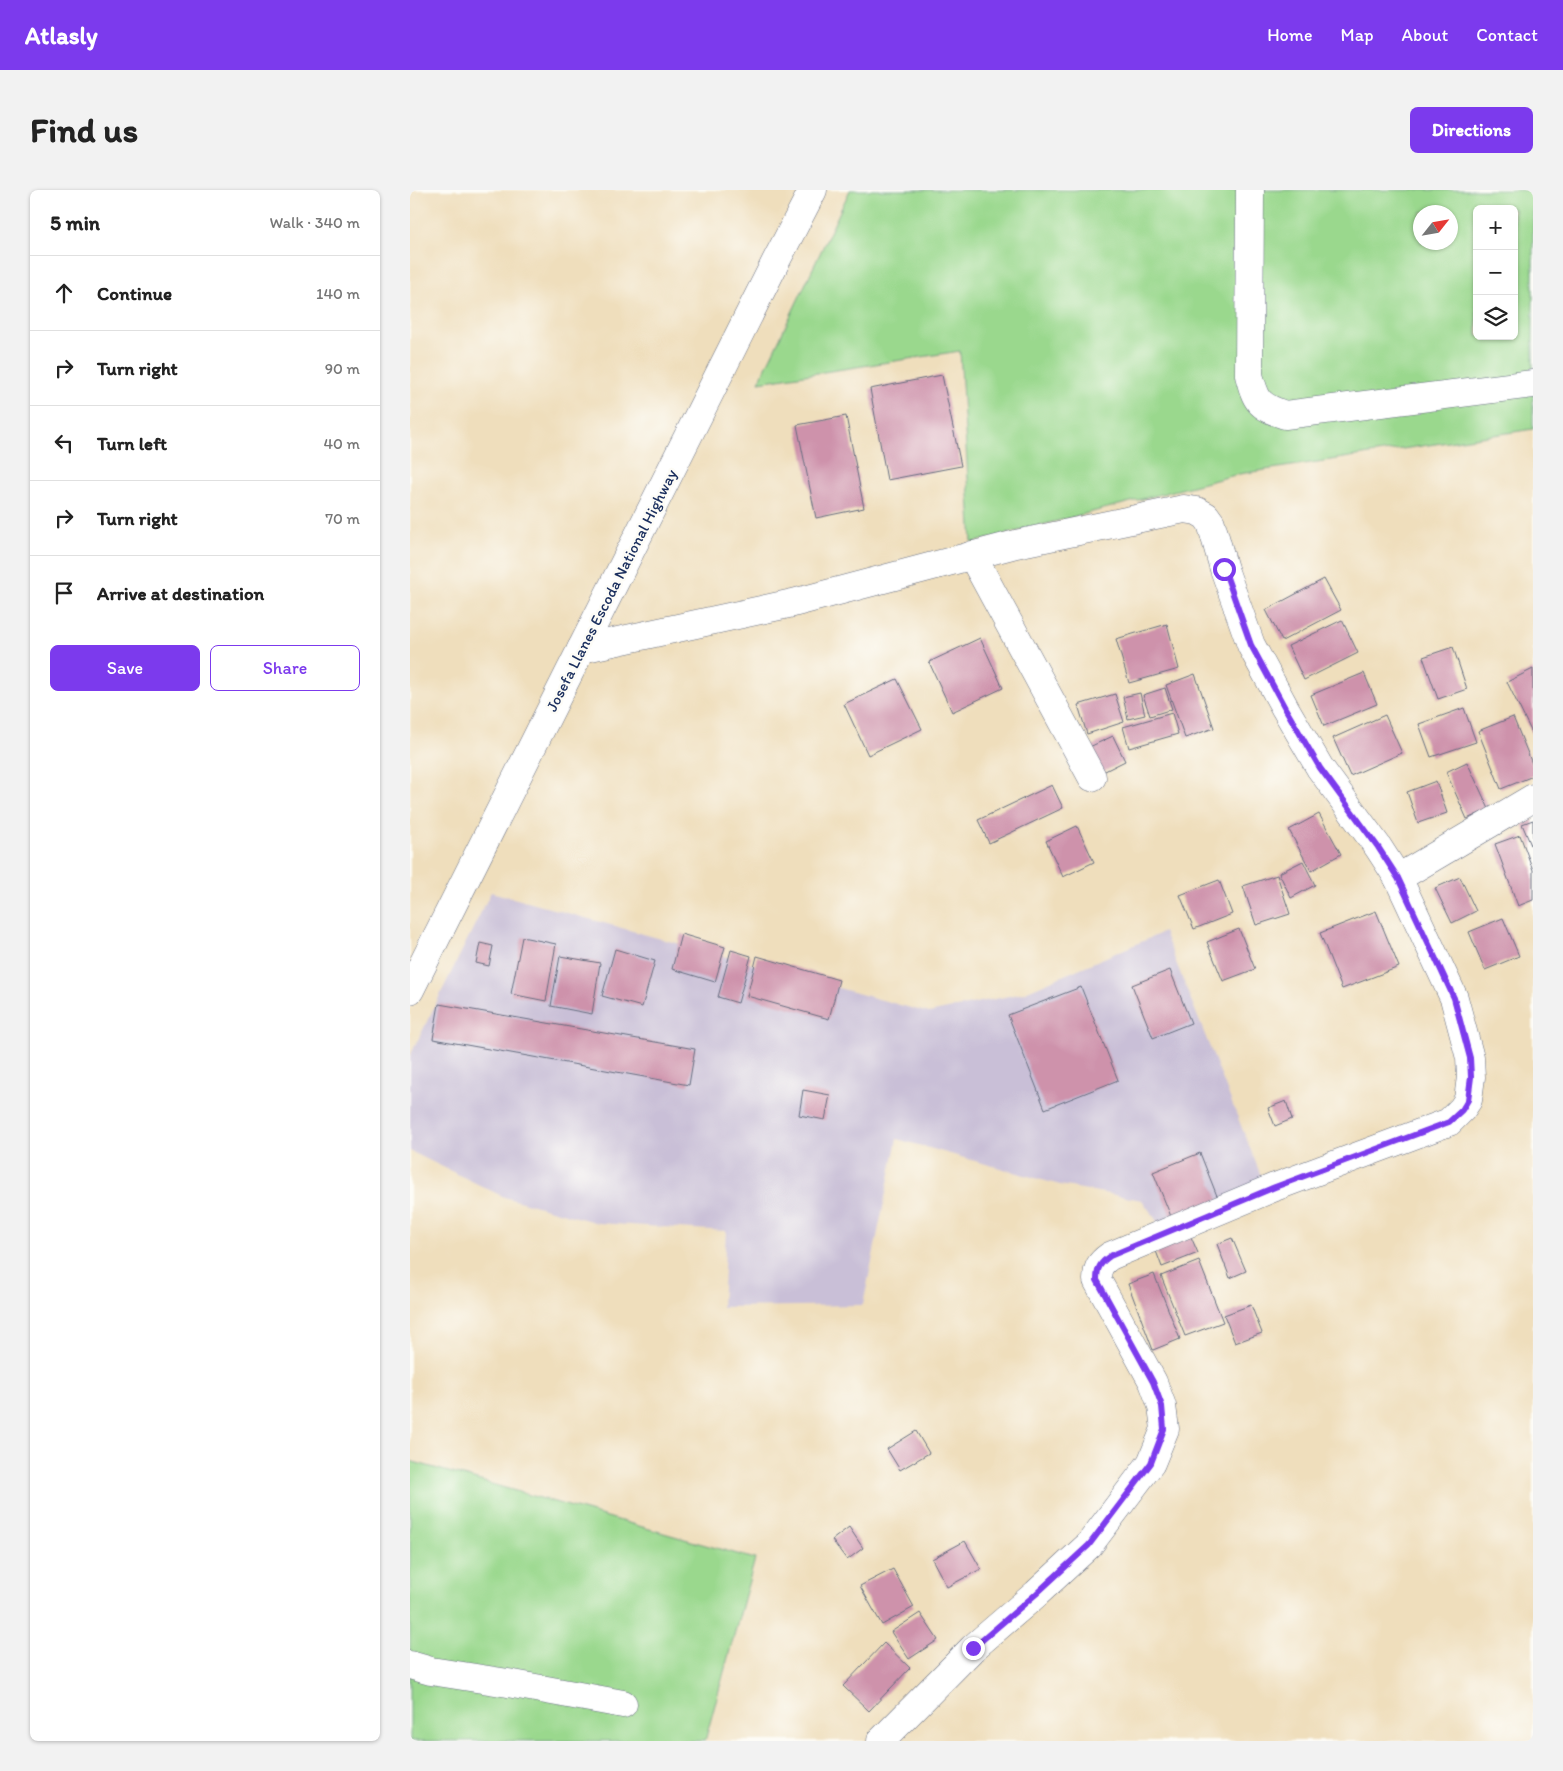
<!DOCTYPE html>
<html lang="en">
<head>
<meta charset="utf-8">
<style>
	:root { --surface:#fff; --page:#f2f2f2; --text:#222; --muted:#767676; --line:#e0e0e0; --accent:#7c3aed }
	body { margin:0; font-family:Itim,sans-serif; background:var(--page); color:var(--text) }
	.controls { position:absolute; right:15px; top:15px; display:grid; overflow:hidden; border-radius:8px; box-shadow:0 1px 4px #0004 }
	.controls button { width:45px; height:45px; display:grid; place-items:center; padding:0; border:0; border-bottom:1px solid var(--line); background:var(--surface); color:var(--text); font:25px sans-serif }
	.compass { position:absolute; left:1003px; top:15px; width:45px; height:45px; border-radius:50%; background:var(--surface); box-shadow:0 1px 4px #0004; rotate:59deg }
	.stop { position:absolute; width:15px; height:15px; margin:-11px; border:4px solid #7c3aed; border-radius:50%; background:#fff }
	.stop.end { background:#7c3aed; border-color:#fff; box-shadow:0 1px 5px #0008 }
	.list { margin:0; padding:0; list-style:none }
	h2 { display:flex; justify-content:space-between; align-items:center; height:65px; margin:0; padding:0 20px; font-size:21px }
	h2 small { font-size:16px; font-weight:400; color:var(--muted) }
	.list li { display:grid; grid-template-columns:32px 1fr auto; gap:15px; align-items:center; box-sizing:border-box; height:75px; padding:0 20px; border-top:1px solid var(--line) }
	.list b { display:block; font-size:19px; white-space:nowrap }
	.list em { font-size:16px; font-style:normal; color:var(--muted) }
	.actions { display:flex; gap:10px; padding:15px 20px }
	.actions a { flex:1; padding:11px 0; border:1px solid var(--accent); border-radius:8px; text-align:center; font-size:18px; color:var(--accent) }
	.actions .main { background:var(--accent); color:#fff }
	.icon { flex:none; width:28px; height:28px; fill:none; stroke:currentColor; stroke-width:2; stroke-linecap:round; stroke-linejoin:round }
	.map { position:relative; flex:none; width:1123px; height:1551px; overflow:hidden; border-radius:8px }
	header { display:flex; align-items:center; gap:30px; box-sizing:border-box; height:70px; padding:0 25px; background:var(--accent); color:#fff }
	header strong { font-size:24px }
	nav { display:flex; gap:28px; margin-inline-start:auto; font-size:18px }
	.intro { display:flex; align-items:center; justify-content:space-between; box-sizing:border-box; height:120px; padding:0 30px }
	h1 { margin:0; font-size:35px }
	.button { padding:12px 22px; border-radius:8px; background:var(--accent); color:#fff; font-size:18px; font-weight:700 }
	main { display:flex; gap:30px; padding:0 30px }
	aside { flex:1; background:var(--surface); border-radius:8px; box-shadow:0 1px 4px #0004 }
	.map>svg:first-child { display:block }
	.industrial { fill:#c9bfd7 }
	.green { fill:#9ad88d; stroke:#5a8476; fill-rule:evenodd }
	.building { fill:#ce92ab }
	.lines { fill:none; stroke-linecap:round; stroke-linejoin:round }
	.minor-casing { stroke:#656c7f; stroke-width:29 }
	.major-casing { stroke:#656c7f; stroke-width:29 }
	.minor { stroke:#fff; stroke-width:28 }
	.major { stroke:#fff; stroke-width:28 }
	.route { stroke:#7c3aed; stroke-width:6 }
	.labels { text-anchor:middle; stroke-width:5; stroke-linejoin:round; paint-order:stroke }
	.street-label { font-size:16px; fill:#1b2f5e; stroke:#fdfcf7 }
</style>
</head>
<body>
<header>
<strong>Atlasly</strong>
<nav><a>Home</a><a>Map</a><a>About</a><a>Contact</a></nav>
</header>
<div class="intro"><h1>Find us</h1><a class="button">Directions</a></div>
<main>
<aside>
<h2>5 min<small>Walk · 340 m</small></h2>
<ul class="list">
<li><svg class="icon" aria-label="ahead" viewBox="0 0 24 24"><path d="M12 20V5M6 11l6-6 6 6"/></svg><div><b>Continue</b></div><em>140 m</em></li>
<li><svg class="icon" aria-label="right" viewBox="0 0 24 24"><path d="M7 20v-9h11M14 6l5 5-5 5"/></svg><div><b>Turn right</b></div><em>90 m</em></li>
<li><svg class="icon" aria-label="left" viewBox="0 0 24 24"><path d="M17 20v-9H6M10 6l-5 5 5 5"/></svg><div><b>Turn left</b></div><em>40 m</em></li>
<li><svg class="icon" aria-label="right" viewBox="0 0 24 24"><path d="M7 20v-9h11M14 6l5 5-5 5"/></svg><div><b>Turn right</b></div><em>70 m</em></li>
<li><svg class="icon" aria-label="arrive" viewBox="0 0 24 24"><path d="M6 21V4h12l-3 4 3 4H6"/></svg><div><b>Arrive at destination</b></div></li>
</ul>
<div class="actions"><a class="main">Save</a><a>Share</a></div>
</aside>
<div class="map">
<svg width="1123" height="1551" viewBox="0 0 1123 1551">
	<rect width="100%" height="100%" fill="#fdfcf7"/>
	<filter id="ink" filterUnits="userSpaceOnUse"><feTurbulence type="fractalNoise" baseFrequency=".02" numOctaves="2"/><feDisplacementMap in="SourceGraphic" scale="10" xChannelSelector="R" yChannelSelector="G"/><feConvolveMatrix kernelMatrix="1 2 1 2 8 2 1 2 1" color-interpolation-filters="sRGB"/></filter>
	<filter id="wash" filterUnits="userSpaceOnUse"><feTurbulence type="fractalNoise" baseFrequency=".0096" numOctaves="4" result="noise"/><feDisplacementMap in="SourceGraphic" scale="20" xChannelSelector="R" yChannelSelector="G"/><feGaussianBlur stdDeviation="1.12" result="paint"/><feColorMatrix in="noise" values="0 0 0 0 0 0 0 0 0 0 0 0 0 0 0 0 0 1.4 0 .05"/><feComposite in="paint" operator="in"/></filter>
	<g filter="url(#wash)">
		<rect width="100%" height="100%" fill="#efdebc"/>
		<polygon class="industrial" points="81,702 519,823 613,803 754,742 861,1011 761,1051 732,1010 650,995 487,949 453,1115 312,1117 316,1041 188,1033 94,1007 0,961 0,866"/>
		<g class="green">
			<path d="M440,0h683v239l-294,45 -267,69 -12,-192 -201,31zM1067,19h37v127h-37zM1011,22h29v30h-29z"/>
			<polygon points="0,1271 345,1369 295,1551 0,1551"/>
		</g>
		<g id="blocks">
			<g class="building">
				<polygon points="532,185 551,276 477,290 460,199"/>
				<polygon points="436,226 454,318 406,328 387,235"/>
				<polygon points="914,389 931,420 872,451 856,420"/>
				<polygon points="932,430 948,463 894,490 878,456"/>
				<polygon points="757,434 769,479 719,493 706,449"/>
				<polygon points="570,448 593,498 542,522 519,472"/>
				<polygon points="1043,457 1057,499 1028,509 1013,467"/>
				<polygon points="1123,479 1123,545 1097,492"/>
				<polygon points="954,483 967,514 914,536 901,505"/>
				<polygon points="785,484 804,538 775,548 756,495"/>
				<polygon points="487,489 512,539 458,565 434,514"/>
				<polygon points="755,498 762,519 740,526 733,505"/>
				<polygon points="730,503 735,525 718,529 713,507"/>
				<polygon points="705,504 714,532 677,544 668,515"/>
				<polygon points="1054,518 1066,552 1021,567 1009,534"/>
				<polygon points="762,523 768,544 719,558 713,537"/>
				<polygon points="975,525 992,563 940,586 923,548"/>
				<polygon points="1103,527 1123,576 1123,586 1091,599 1068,541"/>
				<polygon points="703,546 715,571 685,586 673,560"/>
				<polygon points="1057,572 1079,619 1057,629 1036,582"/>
				<polygon points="1026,591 1037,623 1008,633 997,602"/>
				<polygon points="642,595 653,618 579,653 568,630"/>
				<polygon points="909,624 931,664 901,681 879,640"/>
				<polygon points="1123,630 1123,660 1112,634"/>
				<polygon points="667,636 684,672 653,687 636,651"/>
				<polygon points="1110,645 1123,680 1123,710 1108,716 1085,654"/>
				<polygon points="893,671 905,695 881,708 869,683"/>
				<polygon points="867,685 880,724 846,735 833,696"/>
				<polygon points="1050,687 1066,721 1042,733 1025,698"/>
				<polygon points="809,690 822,724 784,739 770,705"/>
				<polygon points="966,721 989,777 932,799 910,743"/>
				<polygon points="1093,728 1109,766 1075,780 1059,742"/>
				<polygon points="829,739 845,779 813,791 797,752"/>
				<polygon points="271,744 315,757 305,792 262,779"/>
				<polygon points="112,747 146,754 136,811 101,804"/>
				<polygon points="70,753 83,756 79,776 66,773"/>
				<polygon points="205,759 245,771 232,817 192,806"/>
				<polygon points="321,760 341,766 328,813 308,807"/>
				<polygon points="150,766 190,773 182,824 141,816"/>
				<polygon points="347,766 429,790 419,829 337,806"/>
				<polygon points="760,780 781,833 743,848 722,795"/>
				<polygon points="671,797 708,890 635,919 598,825"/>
				<polygon points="29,814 285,859 279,895 23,849"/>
				<polygon points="393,900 420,905 415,930 389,925"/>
				<polygon points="876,911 882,929 865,936 858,918"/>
				<polygon points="790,963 809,1011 762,1029 743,982"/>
				<polygon points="781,1047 788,1063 752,1077 746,1061"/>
				<polygon points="822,1048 836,1081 820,1088 807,1054"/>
				<polygon points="789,1071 813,1132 775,1146 751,1086"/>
				<polygon points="744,1084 770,1149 743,1160 718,1094"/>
				<polygon points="841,1115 852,1143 825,1153 814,1125"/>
				<polygon points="506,1241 519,1263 490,1280 477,1259"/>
				<polygon points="439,1337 453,1358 437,1370 422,1350"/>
				<polygon points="555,1351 571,1379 537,1397 522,1369"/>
				<polygon points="483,1379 504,1417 472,1435 450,1396"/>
				<polygon points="510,1423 528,1450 499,1469 481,1442"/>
				<polygon points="474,1453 500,1478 459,1521 433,1496"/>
			</g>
		</g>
	</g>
	<g filter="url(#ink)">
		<use href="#blocks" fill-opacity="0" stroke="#656c7f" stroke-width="1"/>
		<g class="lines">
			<g class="minor-casing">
				<g id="minor">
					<path d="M840,0l-1,185c7,26 9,31 36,40l248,-31"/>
					<polyline points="562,365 682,587"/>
					<path d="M171,459l212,-46 223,-59 168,-35 13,2 9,5 5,7 13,46 27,76 34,63 35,60 58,79 20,31 56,120 16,60 1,19 -3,23 -6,9 -13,13 -174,65 -165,69c-10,7 -13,12 -13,24l56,102 9,24 3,23 -14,34 -62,82 -53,49 -63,54 -92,93"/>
					<polyline points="988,688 1123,608"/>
					<polyline points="0,1475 21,1481 98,1493 213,1514"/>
				</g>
			</g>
			<g class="major-casing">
				<polyline id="major" points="0,800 366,71 403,0"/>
			</g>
			<use href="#minor" class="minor"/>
			<use href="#major" class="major"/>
		</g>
	</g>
	<g class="lines" filter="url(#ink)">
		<path class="route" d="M563,1458l63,-54 53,-49 62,-82 13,-34 -2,-23 -9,-24 -56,-102c0,-12 3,-17 13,-24l165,-69 174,-65 13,-12 6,-10 3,-23 -1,-19 -16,-60 -56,-120 -20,-31 -58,-79 -35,-60 -34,-63 -27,-76"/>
	</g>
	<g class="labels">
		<g class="street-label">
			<text transform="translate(201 400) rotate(-63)" y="6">Josefa Llanes Escoda National Highway</text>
		</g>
	</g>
</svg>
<div class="controls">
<button>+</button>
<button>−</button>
<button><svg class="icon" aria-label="layers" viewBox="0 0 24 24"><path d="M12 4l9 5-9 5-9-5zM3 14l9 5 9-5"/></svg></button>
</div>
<svg class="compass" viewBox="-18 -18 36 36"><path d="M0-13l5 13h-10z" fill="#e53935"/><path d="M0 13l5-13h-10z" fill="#767676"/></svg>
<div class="stop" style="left:814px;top:379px"></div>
<div class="stop end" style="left:563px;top:1458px"></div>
</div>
</main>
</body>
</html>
